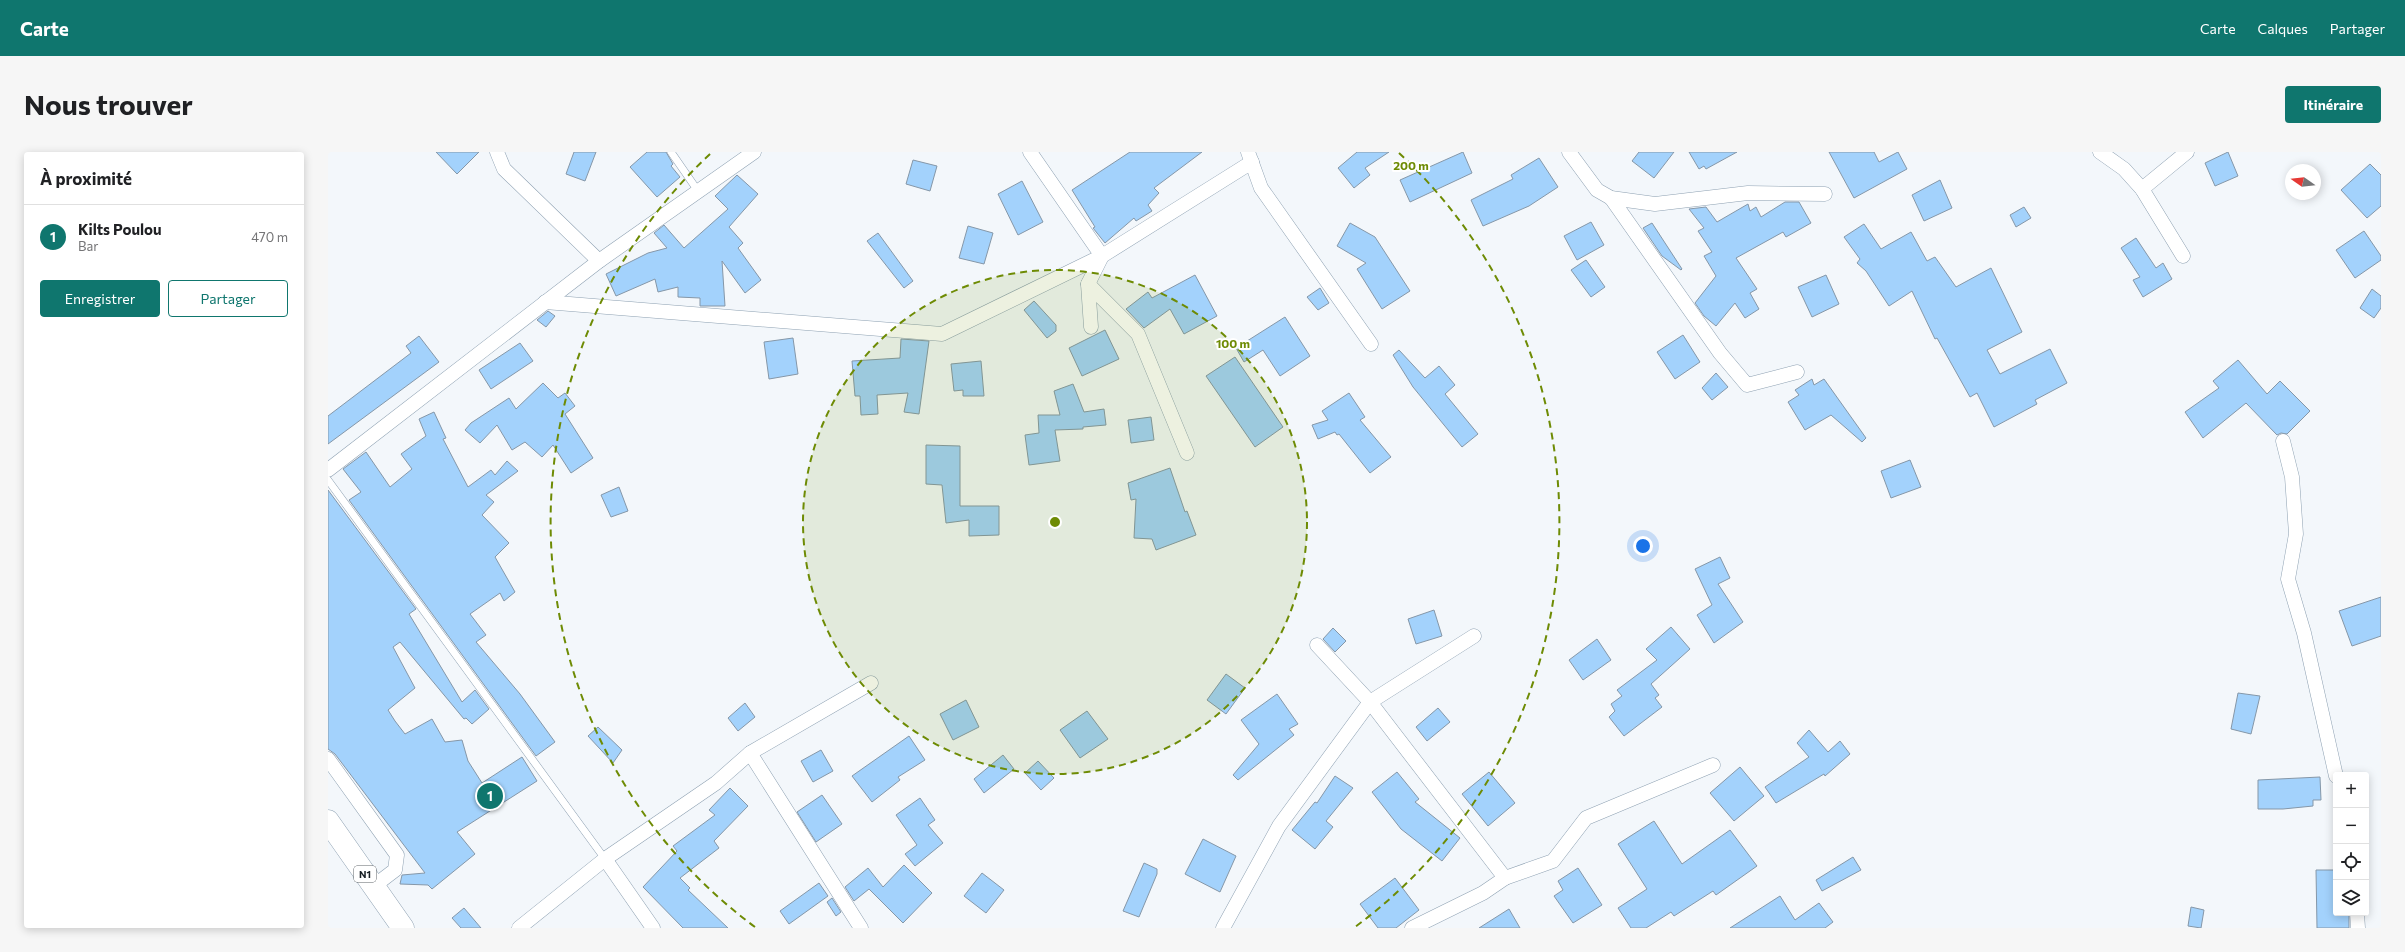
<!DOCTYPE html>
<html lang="fr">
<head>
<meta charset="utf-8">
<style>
	:root { --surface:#fff; --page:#f6f6f6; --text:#202124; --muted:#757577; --line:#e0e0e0; --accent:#0f766e }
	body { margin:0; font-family:Commissioner,sans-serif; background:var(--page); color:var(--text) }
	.controls { position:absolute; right:12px; bottom:12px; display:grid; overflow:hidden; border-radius:4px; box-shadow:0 2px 10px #0003 }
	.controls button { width:36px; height:36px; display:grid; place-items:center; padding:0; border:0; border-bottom:1px solid var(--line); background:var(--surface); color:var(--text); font:20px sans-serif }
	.compass { position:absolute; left:1957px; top:12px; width:36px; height:36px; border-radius:50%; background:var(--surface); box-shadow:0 2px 10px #0003; rotate:284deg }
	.you { position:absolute; left:1315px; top:394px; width:14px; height:14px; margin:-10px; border:3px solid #fff; border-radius:50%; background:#1a73e8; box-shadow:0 0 0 6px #1a73e833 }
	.badge { display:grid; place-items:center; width:26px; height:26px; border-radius:50%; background:var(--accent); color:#fff; font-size:13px; font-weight:700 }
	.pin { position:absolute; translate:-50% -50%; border:2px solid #fff; box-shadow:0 1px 4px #0006 }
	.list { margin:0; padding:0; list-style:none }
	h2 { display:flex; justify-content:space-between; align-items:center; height:52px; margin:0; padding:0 16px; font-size:17px }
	h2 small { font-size:13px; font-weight:400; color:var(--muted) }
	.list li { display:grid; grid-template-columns:26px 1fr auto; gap:12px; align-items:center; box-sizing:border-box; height:64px; padding:0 16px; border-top:1px solid var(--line) }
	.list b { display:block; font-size:15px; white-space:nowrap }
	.list p { margin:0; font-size:13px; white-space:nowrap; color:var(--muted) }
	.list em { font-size:13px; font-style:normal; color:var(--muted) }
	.actions { display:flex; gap:8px; padding:12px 16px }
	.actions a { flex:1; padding:9px 0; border:1px solid var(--accent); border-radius:4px; text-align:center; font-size:14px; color:var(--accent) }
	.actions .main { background:var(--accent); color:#fff }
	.icon { flex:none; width:22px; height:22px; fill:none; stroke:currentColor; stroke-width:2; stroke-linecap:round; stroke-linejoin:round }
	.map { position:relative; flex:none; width:2053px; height:776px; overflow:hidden; border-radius:4px }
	header { display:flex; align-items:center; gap:24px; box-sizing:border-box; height:56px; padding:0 20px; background:var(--accent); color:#fff }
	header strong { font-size:19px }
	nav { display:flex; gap:22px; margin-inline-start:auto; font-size:14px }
	.intro { display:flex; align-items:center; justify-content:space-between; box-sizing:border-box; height:96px; padding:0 24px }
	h1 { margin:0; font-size:28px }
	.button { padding:10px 18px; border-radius:4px; background:var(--accent); color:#fff; font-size:14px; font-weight:700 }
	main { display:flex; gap:24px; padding:0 24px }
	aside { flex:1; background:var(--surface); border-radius:4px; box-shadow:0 2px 10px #0003 }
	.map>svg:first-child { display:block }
	.building { fill:#a3d2fc; stroke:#8597a8 }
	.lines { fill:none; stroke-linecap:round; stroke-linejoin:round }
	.service-casing { stroke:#8ea1b2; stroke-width:8 }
	.minor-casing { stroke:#8ea1b2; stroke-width:15 }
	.trunk-casing { stroke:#8ea1b2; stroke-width:23 }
	.service { stroke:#fff; stroke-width:7 }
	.minor { stroke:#fff; stroke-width:14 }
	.trunk { stroke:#fff; stroke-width:22 }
	.ring { fill:none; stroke:#6e8b04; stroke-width:2; stroke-dasharray:7 5 }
	.labels { text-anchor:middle; stroke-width:4; stroke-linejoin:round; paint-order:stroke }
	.shield { fill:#fff; stroke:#5d6266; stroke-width:1 }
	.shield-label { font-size:10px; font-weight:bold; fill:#171e24 }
	.centre { fill:#6e8b04; stroke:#fff; stroke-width:2 }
	.ring-label { font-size:12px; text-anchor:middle; font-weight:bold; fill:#6e8b04; stroke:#fff; stroke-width:4; stroke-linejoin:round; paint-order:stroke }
</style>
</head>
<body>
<header>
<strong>Carte</strong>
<nav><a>Carte</a><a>Calques</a><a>Partager</a></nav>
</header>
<div class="intro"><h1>Nous trouver</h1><a class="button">Itinéraire</a></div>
<main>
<aside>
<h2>À proximité<small></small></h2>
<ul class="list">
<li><span class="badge">1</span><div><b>Kilts Poulou</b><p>Bar</p></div><em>470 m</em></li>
</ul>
<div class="actions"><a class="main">Enregistrer</a><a>Partager</a></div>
</aside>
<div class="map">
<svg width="2053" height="776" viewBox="0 0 2053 776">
	<rect width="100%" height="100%" fill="#f3f7fb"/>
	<g class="building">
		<polygon points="108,0 151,0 129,22"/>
		<polygon points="246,0 268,0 257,29 238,22"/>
		<polygon points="319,0 338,0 345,12 343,14 352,25 329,45 302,15"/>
		<polygon points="802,0 874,0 826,36 831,41 820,53 824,59 808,69 806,66 777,91 765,76 767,75 744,38"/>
		<polygon points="1029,0 1061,0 1037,16 1042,23 1026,36 1010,16"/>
		<polygon points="1135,0 1144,21 1082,50 1072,28"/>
		<polygon points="1311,0 1346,0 1326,26 1304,9"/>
		<polygon points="1361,0 1409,0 1378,17 1376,14 1371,17"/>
		<polygon points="1501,0 1546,0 1551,10 1570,0 1579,17 1526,46"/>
		<polygon points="1900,0 1910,24 1887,34 1877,11"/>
		<polygon points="1211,6 1230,35 1201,54 1155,74 1143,48 1185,27 1183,23"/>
		<polygon points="585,8 609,14 602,39 578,32"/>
		<polygon points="2042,12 2053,23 2053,54 2039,66 2013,38"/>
		<polygon points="409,23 430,42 401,75 415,91 410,96 433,128 417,141 394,109 397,154 372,154 372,146 350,145 350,135 330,140 327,127 288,144 278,122 320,101 339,96 326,81 336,73 356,96 400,57 387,44"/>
		<polygon points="1612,28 1624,56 1596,69 1584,43"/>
		<polygon points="694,29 715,70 690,83 670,42"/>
		<polygon points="1457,50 1471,50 1483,71 1458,85 1455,80 1408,106 1429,137 1422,141 1431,157 1417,166 1407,151 1388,174 1376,164 1367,151 1388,124 1376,104 1384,100 1370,79 1376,76 1361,57 1378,55 1389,70 1420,52 1422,59 1428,55 1433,65"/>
		<polygon points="1696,55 1703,66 1688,75 1682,63"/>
		<polygon points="1263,70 1276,93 1249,108 1236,84"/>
		<polygon points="1022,71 1047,85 1082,139 1054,157 1029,117 1038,111 1009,94"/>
		<polygon points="1324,71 1354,117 1353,118 1334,104 1315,76"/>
		<polygon points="1536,72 1553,97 1583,80 1599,109 1607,105 1628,135 1663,116 1694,180 1659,198 1672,222 1722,197 1739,231 1707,248 1709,252 1666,275 1649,241 1642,245 1609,186 1607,187 1584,139 1561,154 1538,119 1529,111 1532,107 1516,85"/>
		<polygon points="640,74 665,81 656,112 631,106"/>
		<polygon points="2036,79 2053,104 2053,108 2027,126 2008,98"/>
		<polygon points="550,81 585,129 576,136 539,89"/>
		<polygon points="1808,86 1828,116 1835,111 1844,127 1815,145 1805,128 1812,125 1793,96"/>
		<polygon points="1258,108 1277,135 1263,145 1243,118"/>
		<polygon points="867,123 889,164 856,182 842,157 816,176 798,157 820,140 824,146"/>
		<polygon points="1498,123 1511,152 1484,165 1470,135"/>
		<polygon points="992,136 1001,151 990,158 979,145"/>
		<polygon points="2044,137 2053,144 2053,156 2046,166 2032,156"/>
		<polygon points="706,149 728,173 728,179 719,186 696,158"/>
		<polygon points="220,159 227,164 218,175 209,168"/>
		<polygon points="957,165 982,204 952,224 935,198 916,210 908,196"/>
		<polygon points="777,178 791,207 754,224 741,196"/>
		<polygon points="1355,183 1372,210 1347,227 1329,200"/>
		<polygon points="91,184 111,210 0,292 0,264 83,201 78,194"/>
		<polygon points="465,186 470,222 441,227 436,190"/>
		<polygon points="573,187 601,189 591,262 576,260 580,241 549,243 550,262 533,263 532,244 527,244 524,209 572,206"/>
		<polygon points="192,191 205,209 163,237 151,218"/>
		<polygon points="1071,198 1097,226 1111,214 1127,233 1117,242 1150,282 1134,295 1085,235 1065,203"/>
		<polygon points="907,205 955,275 927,295 878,224"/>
		<polygon points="1910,208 1939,242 1952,229 1982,259 1959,282 1953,281 1949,283 1918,251 1875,286 1857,260 1891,236 1885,229"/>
		<polygon points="653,209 656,244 635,244 635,238 626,239 623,212"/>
		<polygon points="1388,221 1400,235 1384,248 1374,236"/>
		<polygon points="1484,227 1486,233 1496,227 1538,286 1534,290 1503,263 1477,278 1460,250 1471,243 1467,238"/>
		<polygon points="215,231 230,246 237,241 247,254 237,262 265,306 243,321 225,293 214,305 197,290 184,298 169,273 152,291 137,278 143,271 181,246 188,257"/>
		<polygon points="745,232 756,260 776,257 778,273 755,275 755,277 727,278 732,309 701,313 697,283 711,281 710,263 732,263 726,239"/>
		<polygon points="1021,241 1037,265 1032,268 1063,305 1042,321 1011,282 1009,283 1007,280 990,287 984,273 1000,268 994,259"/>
		<polygon points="106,260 118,286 115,287 140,335 163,318 167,323 179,309 190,319 158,343 166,350 154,363 181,391 167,405 187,440 176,449 172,441 142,462 158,483 148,490 192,542 227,590 208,604 21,348 33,340 15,317 38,300 62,335 84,317 73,302 98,284 91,267"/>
		<polygon points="823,265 826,288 803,291 800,268"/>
		<polygon points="598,293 632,294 632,354 671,354 671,383 641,384 641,368 618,371 614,333 598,332"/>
		<polygon points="1582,308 1593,335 1563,346 1553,319"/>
		<polygon points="842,316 857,360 859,359 868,383 828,398 824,387 806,386 808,347 803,348 800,331"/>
		<polygon points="291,335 300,359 283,365 273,343"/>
		<polygon points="0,338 88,457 81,462 134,550 147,538 161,557 144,572 138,566 136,567 72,490 65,495 87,536 60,558 67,569 77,582 104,567 117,590 134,588 140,609 154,631 194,605 209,629 129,680 147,702 104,737 100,733 72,732 74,723 97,721 7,602 0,597"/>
		<polygon points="1392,405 1402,426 1390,432 1415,470 1386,491 1369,463 1384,453 1367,417"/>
		<polygon points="2053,445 2053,484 2024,494 2011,459"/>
		<polygon points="1106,458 1114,484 1088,492 1080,467"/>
		<polygon points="1343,475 1362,497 1323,532 1331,543 1327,546 1334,555 1296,584 1281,565 1287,559 1283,552 1294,544 1289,538 1329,508 1318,497"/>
		<polygon points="1005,476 1018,489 1007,500 995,487"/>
		<polygon points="1269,487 1283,508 1255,528 1241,508"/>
		<polygon points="898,522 917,536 898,562 879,548"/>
		<polygon points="1910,541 1932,544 1923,582 1903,577"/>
		<polygon points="949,542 970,572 961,577 966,583 910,628 905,623 931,592 913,568"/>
		<polygon points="638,548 651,575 625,588 612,562"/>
		<polygon points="417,551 427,565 410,579 400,566"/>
		<polygon points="1110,556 1122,570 1099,589 1088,575"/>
		<polygon points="759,559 780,587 752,606 732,578"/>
		<polygon points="270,575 294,598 285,611 260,584"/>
		<polygon points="1481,578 1500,600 1512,589 1522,602 1497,624 1496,622 1448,651 1437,635 1481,605 1469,591"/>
		<polygon points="581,584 597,608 570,625 572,628 544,650 524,624"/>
		<polygon points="493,598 505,619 485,630 473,609"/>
		<polygon points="675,603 686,617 656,641 646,627"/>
		<polygon points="710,609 726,626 713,638 697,621"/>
		<polygon points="1412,615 1436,644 1406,669 1382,641"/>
		<polygon points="1069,620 1091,647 1087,650 1132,686 1114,709 1073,677 1044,640"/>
		<polygon points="1161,620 1187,651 1160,674 1134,642"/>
		<polygon points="1007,624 1025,636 998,669 1005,675 987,697 964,678 987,650 989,651"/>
		<polygon points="1992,625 1993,648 1985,648 1985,654 1955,657 1930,657 1930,628"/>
		<polygon points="402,636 420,654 386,689 391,696 352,726 362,736 360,738 400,776 355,776 315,735 349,699 345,694 387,663 381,658"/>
		<polygon points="494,643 514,672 488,690 469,660"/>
		<polygon points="592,646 607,668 600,673 615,691 587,714 577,702 589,693 568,663"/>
		<polygon points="1326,669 1354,712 1402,678 1429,714 1388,743 1385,739 1346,764 1343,760 1318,776 1303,776 1290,756 1319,737 1290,692"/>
		<polygon points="875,687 908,704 892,740 857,722"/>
		<polygon points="1525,705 1533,718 1494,739 1488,728"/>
		<polygon points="816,711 829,717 829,722 811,765 795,759"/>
		<polygon points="576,713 604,741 575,771 541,737 526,749 517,735 540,716 555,735"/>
		<polygon points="1250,716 1274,753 1245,771 1226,744 1235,738 1230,729"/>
		<polygon points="1988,718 2008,718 2008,763 2021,763 2021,776 1989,776"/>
		<polygon points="654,721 676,738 658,761 636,744"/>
		<polygon points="1067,726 1091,758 1068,776 1050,776 1032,752"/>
		<polygon points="491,731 500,744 461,772 452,759"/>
		<polygon points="1452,744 1467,768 1491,751 1505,770 1497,776 1402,776"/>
		<polygon points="504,746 513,760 508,764 499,750"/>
		<polygon points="1863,755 1876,758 1873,776 1860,774"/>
		<polygon points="136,756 153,776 133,776 124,766"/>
		<polygon points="1181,757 1192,776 1151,776"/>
	</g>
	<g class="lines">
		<g class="service-casing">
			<g id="service">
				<polyline points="343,0 370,39"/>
				<polyline points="0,328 277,707"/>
			</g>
		</g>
		<g class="minor-casing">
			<g id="minor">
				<polyline points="169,0 176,17 271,109"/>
				<polyline points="920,0 933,36 1043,192"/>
				<polyline points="1241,0 1269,38 1283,46 1327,52 1420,41 1497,42"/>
				<polyline points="1772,0 1796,17 1814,37 1855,104"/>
				<polyline points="1814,37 1859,0"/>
				<polyline points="1283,46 1392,201 1419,233 1469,220"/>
				<polyline points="760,132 810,182 859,301"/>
				<polyline points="217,150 614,182 774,104 702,0"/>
				<polyline points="763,175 760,132 774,104 924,10"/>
				<polyline points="1955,289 1964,325 1968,382 1960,427 1976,481 2008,624"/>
				<polyline points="0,318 271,109 426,0"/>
				<polyline points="989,493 1042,550 1177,726 1155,741 1084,776"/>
				<polyline points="422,601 543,531"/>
				<polyline points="0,607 69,703 67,718 46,734"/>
				<polyline points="277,707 325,776"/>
				<polyline points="1177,726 1225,709 1258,666 1385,613"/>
				<polyline points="2029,761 2030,776"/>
				<polyline points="191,776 277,707 388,631 422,601 533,776"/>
				<polyline points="895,776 951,674 1042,550 1146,484"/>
			</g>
		</g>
		<g class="trunk-casing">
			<polyline id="trunk" points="0,669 75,776"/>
		</g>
		<use href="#service" class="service"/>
		<use href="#minor" class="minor"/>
		<use href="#trunk" class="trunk"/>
	</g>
	<circle cx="727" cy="370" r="252" fill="#6e8b04" fill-opacity=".12"/>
	<g class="ring">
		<circle cx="727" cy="370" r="252"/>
		<path d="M427 775A504 504 0 0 1 383 1M1071 1A504 504 0 0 1 1027 775"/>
	</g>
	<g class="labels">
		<rect class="shield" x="26" y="714" width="22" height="16" rx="3"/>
		<g class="shield-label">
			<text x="37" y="726">N1</text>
		</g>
	</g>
	<circle cx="727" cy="370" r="6" class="centre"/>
	<g class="ring-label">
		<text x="1083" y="18">200 m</text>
		<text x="905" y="196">100 m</text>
	</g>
</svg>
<div class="controls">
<button>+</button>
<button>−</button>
<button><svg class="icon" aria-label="locate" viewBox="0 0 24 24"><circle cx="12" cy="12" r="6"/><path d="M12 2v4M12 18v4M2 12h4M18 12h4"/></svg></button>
<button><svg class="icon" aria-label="layers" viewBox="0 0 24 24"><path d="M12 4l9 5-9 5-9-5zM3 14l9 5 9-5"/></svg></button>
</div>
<svg class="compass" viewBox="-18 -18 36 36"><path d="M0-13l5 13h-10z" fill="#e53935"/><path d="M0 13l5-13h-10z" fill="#757577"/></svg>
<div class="you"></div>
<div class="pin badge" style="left:162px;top:644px">1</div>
</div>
</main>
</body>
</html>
